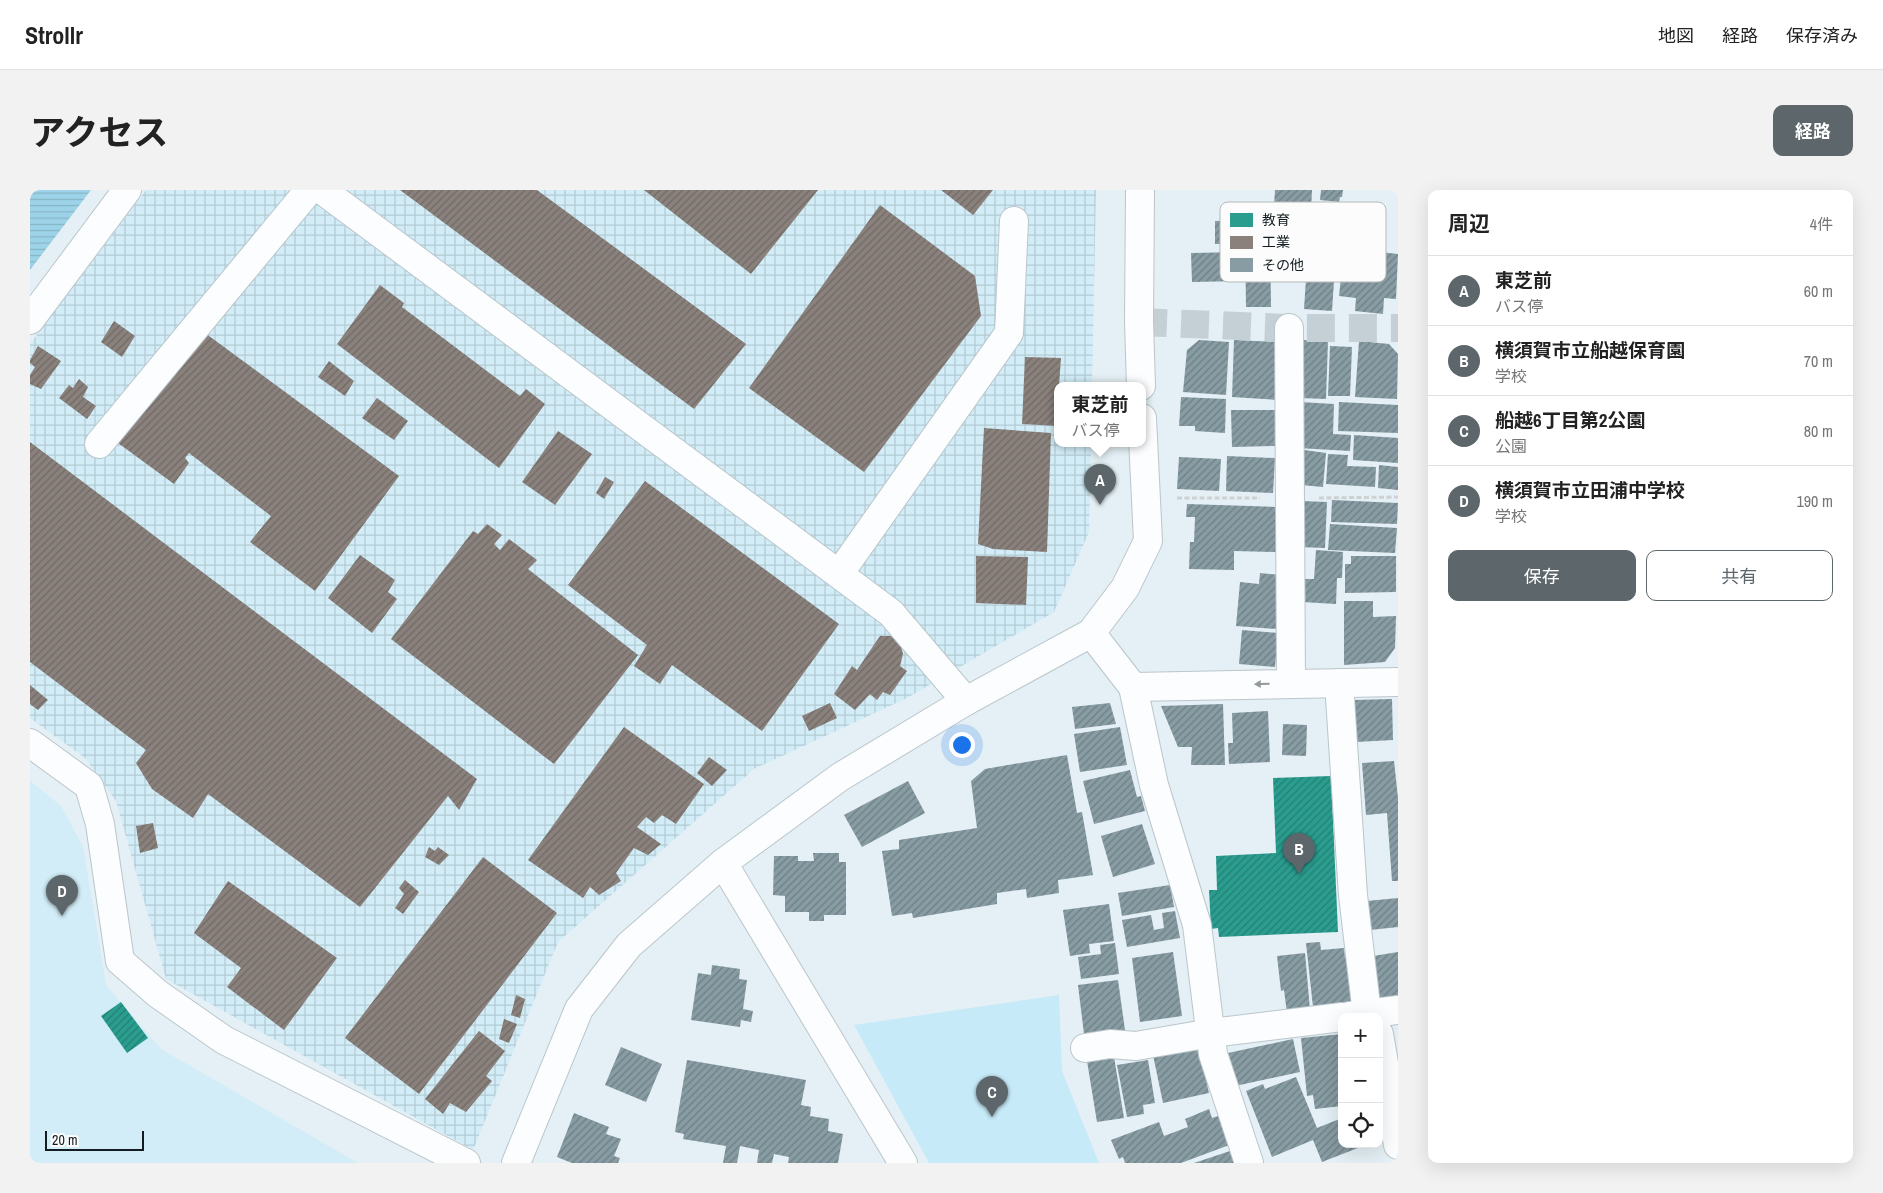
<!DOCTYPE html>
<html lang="ja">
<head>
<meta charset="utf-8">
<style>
	:root { --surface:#fff; --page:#f2f2f2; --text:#222; --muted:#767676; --line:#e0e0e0; --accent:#5c666b }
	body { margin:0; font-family:"Archivo Narrow","Noto Sans JP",sans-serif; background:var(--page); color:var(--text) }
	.controls { position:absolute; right:15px; bottom:15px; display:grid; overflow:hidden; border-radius:10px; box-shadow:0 5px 20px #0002 }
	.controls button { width:45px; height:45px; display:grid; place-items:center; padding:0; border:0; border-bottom:1px solid var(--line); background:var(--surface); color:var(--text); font:25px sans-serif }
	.scale { position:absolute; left:15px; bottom:12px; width:99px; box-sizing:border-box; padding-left:5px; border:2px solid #121c21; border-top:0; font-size:14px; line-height:18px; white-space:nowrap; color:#121c21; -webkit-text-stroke:4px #fcfcfc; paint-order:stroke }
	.you { position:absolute; left:931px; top:554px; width:18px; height:18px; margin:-12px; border:4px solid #fff; border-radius:50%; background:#1a73e8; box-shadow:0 0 0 8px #1a73e833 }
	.badge { display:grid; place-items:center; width:32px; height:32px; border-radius:50%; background:var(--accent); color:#fff; font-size:16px; font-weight:700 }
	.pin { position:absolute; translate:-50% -41px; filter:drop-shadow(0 1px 2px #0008) }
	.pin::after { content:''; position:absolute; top:26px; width:18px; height:15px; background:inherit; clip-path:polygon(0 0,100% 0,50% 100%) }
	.popup { position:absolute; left:1024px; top:192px; width:92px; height:65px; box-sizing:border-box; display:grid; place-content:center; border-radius:10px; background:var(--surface); filter:drop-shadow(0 1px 4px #0005); font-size:16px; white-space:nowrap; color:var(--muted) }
	.popup b { font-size:19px; color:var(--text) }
	.popup::after { content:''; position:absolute; left:50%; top:100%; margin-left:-10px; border:10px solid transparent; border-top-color:var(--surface) }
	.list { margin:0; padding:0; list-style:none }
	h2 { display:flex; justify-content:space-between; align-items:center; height:65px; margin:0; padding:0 20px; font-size:21px }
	h2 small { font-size:16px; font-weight:400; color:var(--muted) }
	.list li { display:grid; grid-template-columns:32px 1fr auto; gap:15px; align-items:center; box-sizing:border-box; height:70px; padding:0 20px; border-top:1px solid var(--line) }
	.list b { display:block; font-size:19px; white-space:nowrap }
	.list p { margin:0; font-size:16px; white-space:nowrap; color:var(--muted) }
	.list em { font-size:16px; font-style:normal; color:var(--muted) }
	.actions { display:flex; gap:10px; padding:15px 20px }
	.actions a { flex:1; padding:11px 0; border:1px solid var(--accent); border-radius:10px; text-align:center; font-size:18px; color:var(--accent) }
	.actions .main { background:var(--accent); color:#fff }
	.icon { flex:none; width:28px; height:28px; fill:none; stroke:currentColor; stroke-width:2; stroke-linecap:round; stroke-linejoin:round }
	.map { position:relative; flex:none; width:1368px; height:973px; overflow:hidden; border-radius:10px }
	header { display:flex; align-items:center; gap:30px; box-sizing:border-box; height:70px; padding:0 25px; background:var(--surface); border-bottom:1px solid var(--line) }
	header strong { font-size:24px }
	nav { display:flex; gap:28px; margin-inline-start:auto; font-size:18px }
	.intro { display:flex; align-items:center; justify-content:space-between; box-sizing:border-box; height:120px; padding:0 30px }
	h1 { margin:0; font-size:35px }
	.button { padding:12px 22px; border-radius:10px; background:var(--accent); color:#fff; font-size:18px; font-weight:700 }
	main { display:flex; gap:30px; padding:0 30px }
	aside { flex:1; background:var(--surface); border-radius:10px; box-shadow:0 5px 20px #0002 }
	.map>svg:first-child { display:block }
	.built { fill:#d2edf7 }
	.industrial { fill:url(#industrial-grid) }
	.green { fill:#c7eaf9 }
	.water { fill:url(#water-rules) }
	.schools { fill:url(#schools-hatch) }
	.industry { fill:url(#industry-hatch) }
	.building { fill:url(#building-hatch) }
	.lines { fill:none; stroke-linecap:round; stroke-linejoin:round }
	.minor-tunnel { stroke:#c4d0d5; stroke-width:28; stroke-dasharray:28 14; stroke-linecap:butt }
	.minor-casing { stroke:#bbc6cb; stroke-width:30 }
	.path { stroke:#cdd1d2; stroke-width:3; stroke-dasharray:5 2.5; stroke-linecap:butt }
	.minor { stroke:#fbfdfe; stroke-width:28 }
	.oneway { fill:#92989b }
	.key { fill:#fcfcfc; stroke:#b6b9ba; stroke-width:1 }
	.key-label { font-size:14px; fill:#121c21 }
</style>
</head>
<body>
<header>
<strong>Strollr</strong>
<nav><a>地図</a><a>経路</a><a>保存済み</a></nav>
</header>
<div class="intro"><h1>アクセス</h1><a class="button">経路</a></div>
<main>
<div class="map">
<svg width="1368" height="973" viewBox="0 0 1368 973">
	<defs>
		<pattern id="industrial-grid" width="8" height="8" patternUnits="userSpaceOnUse" patternTransform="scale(1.25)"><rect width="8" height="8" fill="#d2edf7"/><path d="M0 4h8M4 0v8" fill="none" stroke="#b3cbd3"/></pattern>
		<pattern id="water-rules" width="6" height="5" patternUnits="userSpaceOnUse" patternTransform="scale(1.25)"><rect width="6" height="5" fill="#9dd3e8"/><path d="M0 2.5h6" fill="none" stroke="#86b5c7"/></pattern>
		<pattern id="schools-hatch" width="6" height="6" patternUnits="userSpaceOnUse" patternTransform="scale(1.25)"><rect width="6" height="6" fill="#2a9d8f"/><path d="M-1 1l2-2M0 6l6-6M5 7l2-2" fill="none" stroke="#237f74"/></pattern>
		<pattern id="industry-hatch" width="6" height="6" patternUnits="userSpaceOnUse" patternTransform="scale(1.25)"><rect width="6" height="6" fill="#8a817c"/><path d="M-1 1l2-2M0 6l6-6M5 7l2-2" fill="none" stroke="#6f6965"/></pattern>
		<pattern id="building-hatch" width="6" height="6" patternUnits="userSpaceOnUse" patternTransform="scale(1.25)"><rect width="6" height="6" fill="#889ca3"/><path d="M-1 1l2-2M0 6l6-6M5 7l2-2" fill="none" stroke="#6e7e84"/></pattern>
	</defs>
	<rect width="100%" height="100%" fill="#e4f0f5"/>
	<polygon class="built" points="0,591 31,616 53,656 76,795 131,859 328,973 0,973"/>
	<polygon class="industrial" points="116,0 1066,0 1062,196 1028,196 1028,254 1061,254 1059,342 1024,422 877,508 724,579 528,752 443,960 136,789 86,611 55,568 0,528 0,154"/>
	<polygon class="green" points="1029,805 1032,881 1069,973 899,973 824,835"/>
	<polygon class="water" points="0,0 61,0 0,80"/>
	<g class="schools">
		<polygon points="1301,586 1308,742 1189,747 1188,738 1181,739 1179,700 1187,700 1186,666 1246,663 1243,588"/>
		<polygon points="91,812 118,848 97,863 71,826"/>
	</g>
	<g class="industry">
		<polygon points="370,0 507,0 716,154 664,219"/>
		<polygon points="614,0 788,0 721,84"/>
		<polygon points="911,0 963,0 943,25"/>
		<polygon points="850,15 945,86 951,126 834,282 719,198"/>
		<polygon points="350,95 374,113 372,117 490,206 496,199 515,214 469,278 307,154"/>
		<polygon points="84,131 105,146 92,167 71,152"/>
		<polygon points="175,143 369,286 285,401 220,352 241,326 159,263 155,268 159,273 144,294 88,253"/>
		<polygon points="8,156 31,171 11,199 0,194 0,185 5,177 0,173 0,170"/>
		<polygon points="995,167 1031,168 1029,196 1028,196 1027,236 992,234"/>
		<polygon points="299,171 324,191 315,206 288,187"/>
		<polygon points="49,189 58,197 53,207 66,216 57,229 29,208 39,195 43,198"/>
		<polygon points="347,208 378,231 364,250 332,228"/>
		<polygon points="954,238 1021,243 1017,362 963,359 948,354"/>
		<polygon points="528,241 562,264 525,315 492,292"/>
		<polygon points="0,252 447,589 429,620 418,606 330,717 178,604 163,628 122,599 106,573 116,560 0,472"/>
		<polygon points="575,287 584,292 574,309 566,303"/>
		<polygon points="615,291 809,434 732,541 642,475 630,494 604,476 617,455 538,395"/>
		<polygon points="457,334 472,345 464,354 470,360 479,349 507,370 498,379 608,465 524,574 361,449 443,341 448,344"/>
		<polygon points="330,365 365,390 358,402 367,409 342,443 298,408"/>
		<polygon points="946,366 998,367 996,415 946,413"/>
		<polygon points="850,446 861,446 870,452 873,464 870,476 877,481 860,505 853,502 847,510 840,504 825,520 804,504 822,476 827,480"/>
		<polygon points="0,495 18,510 8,520 0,514"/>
		<polygon points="800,513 807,528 779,541 772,526"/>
		<polygon points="594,537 674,594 646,634 632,625 624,633 616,627 607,637 631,654 618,665 604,658 586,683 591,691 569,705 560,697 553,708 498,670"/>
		<polygon points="679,567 697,580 682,596 667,583"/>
		<polygon points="123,633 128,658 110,663 106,636"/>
		<polygon points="399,657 405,661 408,657 419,665 409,675 395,667"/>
		<polygon points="453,667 527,723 389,904 315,848"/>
		<polygon points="375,690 389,702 373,724 365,718 374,704 369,698"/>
		<polygon points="198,691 307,768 254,840 197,797 211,778 164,743"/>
		<polygon points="486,805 495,809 490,828 481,825"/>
		<polygon points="474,829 487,834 479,853 469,849"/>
		<polygon points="449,841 475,861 456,886 462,891 436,922 420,913 413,924 395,909"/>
	</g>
	<g class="building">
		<polygon points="1245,0 1282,0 1281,20 1244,17"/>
		<polygon points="1291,0 1313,0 1312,7 1310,7 1309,12 1290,10"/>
		<polygon points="1211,30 1210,54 1185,54 1185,31"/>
		<polygon points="1215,41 1240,41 1241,117 1216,117"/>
		<polygon points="1314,58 1368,64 1366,109 1354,108 1353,124 1325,121 1326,108 1309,106"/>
		<polygon points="1211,62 1212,91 1162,92 1161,63"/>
		<polygon points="1277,74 1305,76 1302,121 1274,119"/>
		<polygon points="1169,150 1199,152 1196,205 1153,202 1157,160"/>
		<polygon points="1204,150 1250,152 1248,210 1202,207"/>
		<polygon points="1271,150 1298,151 1296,209 1270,208"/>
		<polygon points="1329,151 1359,154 1368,164 1367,209 1325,207"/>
		<polygon points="1300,156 1322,157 1320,206 1298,206"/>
		<polygon points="1151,207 1196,209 1195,243 1165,241 1165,236 1149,236"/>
		<polygon points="1270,212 1304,214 1303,244 1321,245 1320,261 1268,258"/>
		<polygon points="1309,212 1368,215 1368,243 1308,241"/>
		<polygon points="1201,220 1245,220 1245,256 1202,257"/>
		<polygon points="1324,245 1368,248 1368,273 1323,270"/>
		<polygon points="1274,260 1296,263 1293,297 1271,295"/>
		<polygon points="1298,264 1318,265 1317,276 1346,277 1345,297 1296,294"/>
		<polygon points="1197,266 1245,268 1243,303 1196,301"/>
		<polygon points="1149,267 1191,269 1189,301 1147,299"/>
		<polygon points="1349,275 1368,277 1368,300 1348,298"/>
		<polygon points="1302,310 1368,313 1367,334 1301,332"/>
		<polygon points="1271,311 1297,312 1295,358 1269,357"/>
		<polygon points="1157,314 1247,317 1247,362 1204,361 1204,380 1159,379 1160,352 1164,352 1165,327 1156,327"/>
		<polygon points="1300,334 1367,338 1365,363 1298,360"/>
		<polygon points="1286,360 1313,362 1312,388 1307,388 1306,414 1272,412 1274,389 1284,389"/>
		<polygon points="1321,366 1366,366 1366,402 1315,403 1315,374 1321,374"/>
		<polygon points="1230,383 1251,385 1246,439 1206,436 1210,392 1229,394"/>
		<polygon points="1314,411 1343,411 1343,427 1366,426 1365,458 1355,472 1314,475"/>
		<polygon points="1212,440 1248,443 1245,477 1209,474"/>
		<polygon points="1362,509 1363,550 1326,552 1324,510"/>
		<polygon points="1080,513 1086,534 1045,539 1042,517"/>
		<polygon points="1193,514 1195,575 1161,575 1162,557 1148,557 1131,516"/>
		<polygon points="1238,521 1240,572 1199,574 1198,553 1203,553 1202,523"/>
		<polygon points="1253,534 1277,535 1276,566 1252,565"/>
		<polygon points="1090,537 1097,575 1050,582 1044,544"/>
		<polygon points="1037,565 1047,623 1052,622 1063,685 1028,690 1029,703 997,708 996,699 967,703 967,714 883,728 882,723 862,726 852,661 869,659 869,650 947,638 941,591 955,579"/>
		<polygon points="1364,571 1368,608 1368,691 1362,691 1357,623 1336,625 1332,573"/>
		<polygon points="1100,580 1107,607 1111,606 1115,621 1064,634 1053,591"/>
		<polygon points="878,591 895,623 832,657 814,625"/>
		<polygon points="1112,634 1125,674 1083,687 1071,646"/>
		<polygon points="783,663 809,663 809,672 816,672 816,725 794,725 794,731 779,731 779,722 755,722 755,706 743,705 744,666 768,666 768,671 784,671"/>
		<polygon points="1140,695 1144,717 1092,726 1088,703"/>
		<polygon points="1368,708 1368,737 1340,740 1337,711"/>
		<polygon points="1079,714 1084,751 1059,754 1060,763 1040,766 1033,720"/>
		<polygon points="1145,721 1150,748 1097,757 1092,730 1121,725 1124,740 1134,738 1132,723"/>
		<polygon points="1290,752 1291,760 1314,758 1315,768 1320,767 1325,813 1283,817 1276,753"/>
		<polygon points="1085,753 1089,784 1051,789 1048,767 1071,764 1070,755"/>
		<polygon points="1143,762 1152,826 1110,832 1102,768"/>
		<polygon points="1368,762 1368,810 1344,813 1337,767"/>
		<polygon points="1275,763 1280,820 1257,823 1254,800 1251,801 1247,766"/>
		<polygon points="682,775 710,779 709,789 717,790 713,819 723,821 721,832 711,830 710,837 661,830 668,783 681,785"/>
		<polygon points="1088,790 1095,840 1054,844 1048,795"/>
		<polygon points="1312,844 1312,916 1285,919 1283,905 1277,906 1271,848"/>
		<polygon points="1263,849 1270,882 1205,896 1198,863"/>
		<polygon points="1168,855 1179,903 1133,913 1123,865"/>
		<polygon points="591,857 632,874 616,912 575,895"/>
		<polygon points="1084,867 1094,928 1067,932 1057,871"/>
		<polygon points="657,870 776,890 771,915 781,917 780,926 799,929 798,941 813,944 808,973 758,973 759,967 744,964 742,973 727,973 729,960 710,956 707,973 693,973 696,956 653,949 654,944 645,942"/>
		<polygon points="1118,870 1125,913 1113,915 1114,924 1097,927 1087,875"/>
		<polygon points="1266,887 1287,938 1312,928 1312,954 1338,954 1292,972 1283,950 1242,967 1216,901 1233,894 1235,899"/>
		<polygon points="1179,919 1182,928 1191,925 1202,954 1151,973 1095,973 1093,967 1089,969 1081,950 1129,932 1134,946 1158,937 1155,929"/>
		<polygon points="544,923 579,937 576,944 591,949 584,966 590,968 588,973 542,973 527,967"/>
		<polygon points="1203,960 1208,973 1164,973"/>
	</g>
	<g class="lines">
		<polyline class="minor-tunnel" points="1109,132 1259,138 1368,138"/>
		<g class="minor-casing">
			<g id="minor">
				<polyline points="292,0 861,423 936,511"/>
				<polyline points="1110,0 1109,132 1111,196"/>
				<polyline points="0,130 97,0"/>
				<polyline points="1259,138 1261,494"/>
				<polyline points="69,254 279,0"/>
				<polyline points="809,384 979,143 984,31"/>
				<polyline points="1061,443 1103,497 1124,595 1167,735 1183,864 1219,973"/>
				<polyline points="1309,493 1323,705 1337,824"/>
				<polyline points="1103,497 1368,492"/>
				<polyline points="0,553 59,596 70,634 90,771 128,804 194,850 436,973"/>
				<polyline points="693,673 873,973"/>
				<polyline points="1320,826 1368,820"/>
				<polyline points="1349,844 1368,955"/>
				<polyline points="1055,858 1080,854 1106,856 1181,843 1312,827"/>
				<polyline points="486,973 549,819 599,755 693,673 810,587 936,511 1061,443 1095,398 1118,351 1112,228"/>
			</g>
		</g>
		<g class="path">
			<polyline points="1147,308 1230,308"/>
			<polyline points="1289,308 1368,307"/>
		</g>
		<use href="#minor" class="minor"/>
	</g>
	<defs><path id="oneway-solid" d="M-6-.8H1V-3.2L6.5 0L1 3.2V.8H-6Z" transform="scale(1.25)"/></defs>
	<use class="oneway" href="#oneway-solid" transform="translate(1232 494) rotate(179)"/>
	<rect x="1190" y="12" width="166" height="80" rx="8" class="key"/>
	<rect x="1200" y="23" width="23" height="14" fill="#2a9d8f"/>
	<rect x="1200" y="46" width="23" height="13" fill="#8a817c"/>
	<rect x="1200" y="68" width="23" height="14" fill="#889ca3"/>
	<g class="key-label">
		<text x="1232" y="35">教育</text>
		<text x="1232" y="57">工業</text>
		<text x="1232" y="80">その他</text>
	</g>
</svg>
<div class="controls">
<button>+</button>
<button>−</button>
<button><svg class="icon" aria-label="locate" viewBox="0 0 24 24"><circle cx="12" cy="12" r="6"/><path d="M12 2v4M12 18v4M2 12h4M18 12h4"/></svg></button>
</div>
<div class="scale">20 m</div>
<div class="you"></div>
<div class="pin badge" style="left:1070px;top:315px">A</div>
<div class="popup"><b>東芝前</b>バス停</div>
<div class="pin badge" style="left:1269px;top:684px">B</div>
<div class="pin badge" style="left:962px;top:927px">C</div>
<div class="pin badge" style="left:32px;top:726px">D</div>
</div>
<aside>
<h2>周辺<small>4件</small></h2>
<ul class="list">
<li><span class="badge">A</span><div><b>東芝前</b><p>バス停</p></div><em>60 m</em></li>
<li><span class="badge">B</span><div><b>横須賀市立船越保育園</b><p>学校</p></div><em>70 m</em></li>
<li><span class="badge">C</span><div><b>船越6丁目第2公園</b><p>公園</p></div><em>80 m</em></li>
<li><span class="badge">D</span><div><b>横須賀市立田浦中学校</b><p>学校</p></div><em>190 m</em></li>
</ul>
<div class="actions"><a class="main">保存</a><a>共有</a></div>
</aside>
</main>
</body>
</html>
